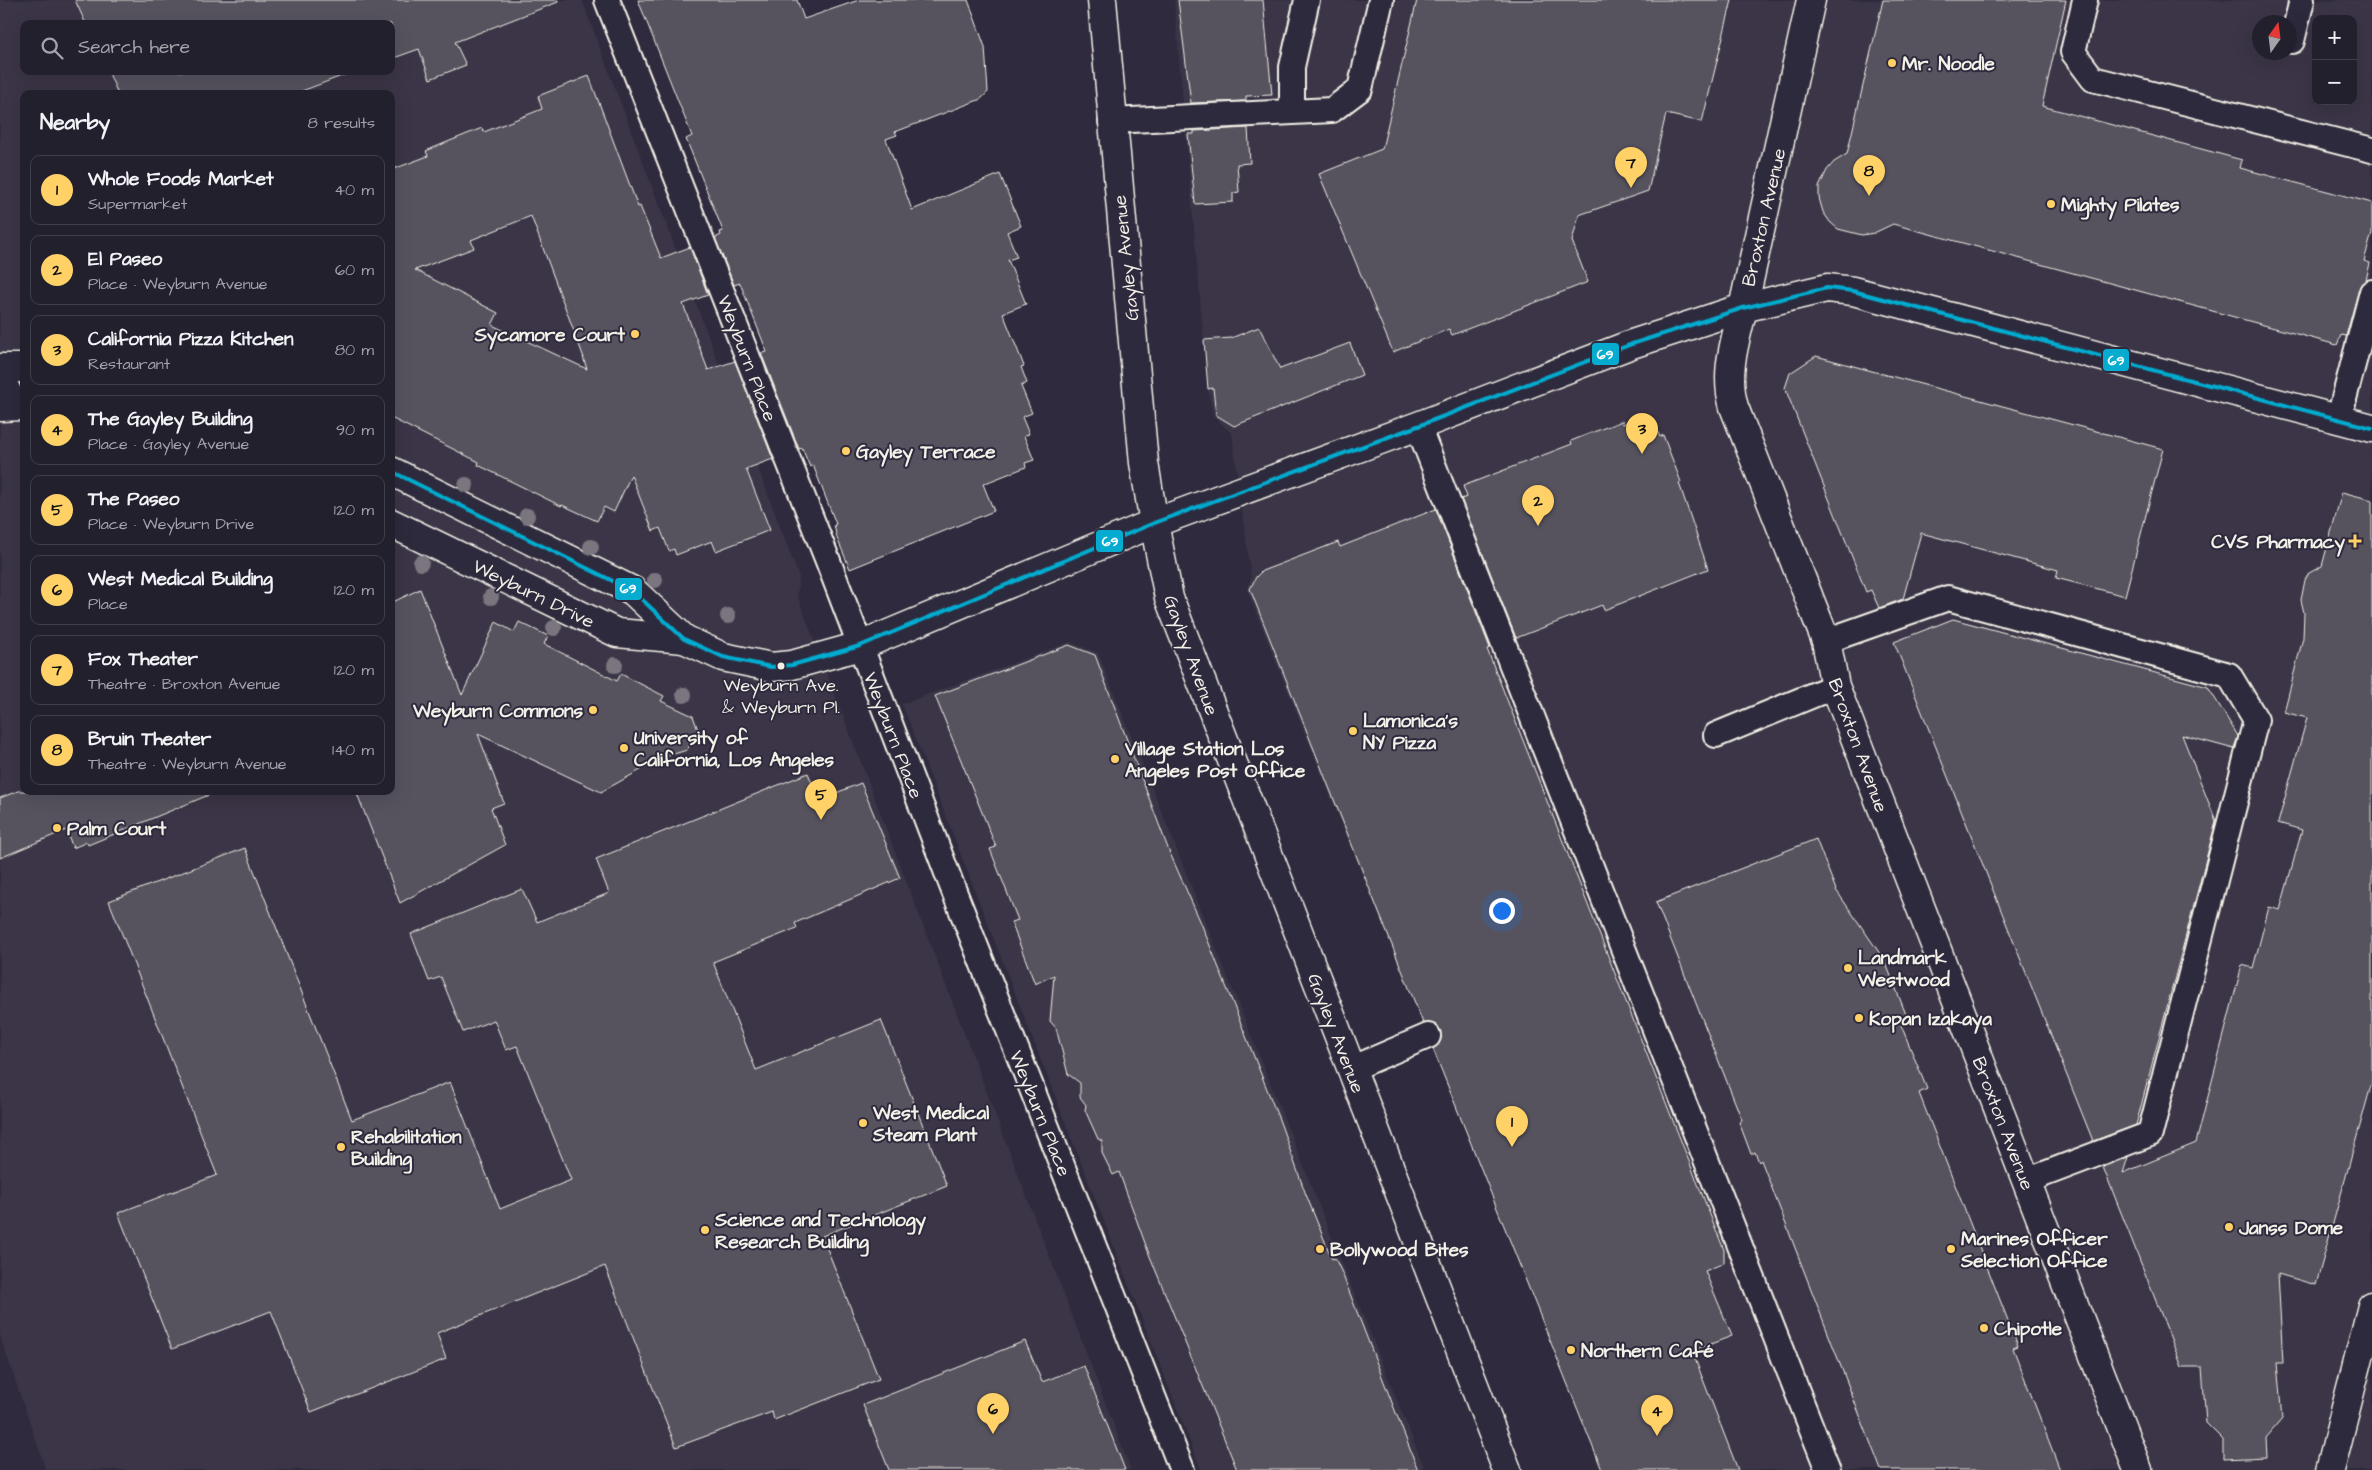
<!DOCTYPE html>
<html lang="en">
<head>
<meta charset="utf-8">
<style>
	:root { --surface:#23202e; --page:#2f2d3a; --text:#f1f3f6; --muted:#a3a3aa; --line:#403e4a; --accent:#ffd166 }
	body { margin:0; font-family:"Architects Daughter",sans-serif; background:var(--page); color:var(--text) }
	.controls { position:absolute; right:15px; top:15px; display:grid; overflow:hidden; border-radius:10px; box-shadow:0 5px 20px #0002 }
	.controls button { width:45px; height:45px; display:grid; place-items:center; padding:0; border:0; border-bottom:1px solid var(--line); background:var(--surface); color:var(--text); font:25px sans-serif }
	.compass { position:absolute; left:2252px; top:15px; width:45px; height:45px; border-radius:50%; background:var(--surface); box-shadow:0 5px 20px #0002; rotate:14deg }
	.you { position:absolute; left:1501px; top:910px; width:18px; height:18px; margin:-12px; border:4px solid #fff; border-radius:50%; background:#1a73e8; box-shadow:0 0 0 8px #1a73e833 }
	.badge { display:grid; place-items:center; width:32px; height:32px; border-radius:50%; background:var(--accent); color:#111; font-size:16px; font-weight:700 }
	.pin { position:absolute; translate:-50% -41px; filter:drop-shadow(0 1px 2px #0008) }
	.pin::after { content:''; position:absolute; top:26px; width:18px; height:15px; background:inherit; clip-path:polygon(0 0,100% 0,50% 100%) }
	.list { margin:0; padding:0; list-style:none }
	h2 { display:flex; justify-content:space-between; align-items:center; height:65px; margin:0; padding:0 20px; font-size:21px }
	h2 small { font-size:16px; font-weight:400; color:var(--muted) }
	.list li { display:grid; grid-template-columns:32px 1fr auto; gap:15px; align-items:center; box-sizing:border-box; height:70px; margin:0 10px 10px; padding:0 10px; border:1px solid var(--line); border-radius:10px }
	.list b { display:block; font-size:19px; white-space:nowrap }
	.list p { margin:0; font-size:16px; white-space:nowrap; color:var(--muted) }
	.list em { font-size:16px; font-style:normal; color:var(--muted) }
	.icon { flex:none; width:28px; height:28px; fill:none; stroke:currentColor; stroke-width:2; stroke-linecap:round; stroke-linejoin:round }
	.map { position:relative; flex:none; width:2372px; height:1470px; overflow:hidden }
	.search { position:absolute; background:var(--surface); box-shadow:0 5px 20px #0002; left:20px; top:20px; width:375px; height:55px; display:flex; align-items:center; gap:12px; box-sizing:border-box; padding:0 18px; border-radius:10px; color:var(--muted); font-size:19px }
	.panel { position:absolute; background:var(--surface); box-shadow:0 5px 20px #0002; left:20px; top:90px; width:375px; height:705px; border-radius:10px }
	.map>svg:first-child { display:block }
	.built { fill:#3b3647; fill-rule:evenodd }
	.building { fill:#56525f; stroke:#f4f1e8; fill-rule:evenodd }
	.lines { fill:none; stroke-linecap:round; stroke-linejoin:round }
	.service-casing { stroke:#f4f1e8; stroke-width:28 }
	.pedestrian-casing { stroke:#f4f1e8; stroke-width:31 }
	.minor-casing { stroke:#f4f1e8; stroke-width:31 }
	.tertiary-casing { stroke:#f4f1e8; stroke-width:31 }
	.secondary-casing { stroke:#f4f1e8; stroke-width:31 }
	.service { stroke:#2f2a3d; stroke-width:24 }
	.pedestrian { stroke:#2f2a3d; stroke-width:28 }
	.minor { stroke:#2f2a3d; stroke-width:28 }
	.tertiary { stroke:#2f2a3d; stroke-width:28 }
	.secondary { stroke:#2f2a3d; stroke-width:28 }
	.bus-1-casing { stroke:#2f2a3d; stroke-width:8 }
	.bus-1 { stroke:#06acd0; stroke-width:4 }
	.tree { fill:#7a757e }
	.poi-dot { fill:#ffd166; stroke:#2f2a3d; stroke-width:2 }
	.bus-dot { fill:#f4f1e8; stroke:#2f2a3d; stroke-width:2 }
	.labels { text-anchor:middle; stroke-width:4; stroke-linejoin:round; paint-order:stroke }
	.bus-label { font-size:18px; fill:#f4f1e8; stroke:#2f2a3d }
	.poi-label { font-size:19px; font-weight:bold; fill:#f4f1e8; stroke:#2f2a3d; text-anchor:start }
	.street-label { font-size:19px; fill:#f4f1e8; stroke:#2f2a3d }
	.line-badge { stroke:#2f2a3d; stroke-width:2 }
	.badge-label { font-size:14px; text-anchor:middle; font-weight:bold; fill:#fff }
</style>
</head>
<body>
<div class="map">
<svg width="2372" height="1470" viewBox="0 0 2372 1470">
	<rect width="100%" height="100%" fill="#2f2a3d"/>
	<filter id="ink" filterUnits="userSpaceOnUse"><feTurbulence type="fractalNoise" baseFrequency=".02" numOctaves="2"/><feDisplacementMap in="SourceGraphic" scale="10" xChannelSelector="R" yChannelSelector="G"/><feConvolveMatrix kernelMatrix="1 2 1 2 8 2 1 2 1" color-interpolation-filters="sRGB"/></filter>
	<g filter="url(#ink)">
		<g class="built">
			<path d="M0,0h582l217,577 -2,18 334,875h-1085l-46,-134zM24,24h367v47h-367zM24,94h367v697h-367z"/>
			<path d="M1174,0h1198v1470h-769l-356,-880 4,-13 -19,-143 -19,-19 -5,-26zM2316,19h37v82h-37zM2260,22h30v30h-30z"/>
			<polygon points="1070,642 1098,653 1425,1470 1201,1470 902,704"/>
		</g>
		<g class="building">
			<polygon points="75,0 558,0 558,2 455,42 466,65 430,79 419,49 391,59 391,24 86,24"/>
			<polygon points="638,0 797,0 804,19 859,0 968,0 985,47 988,92 981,99 895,132 897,135 886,139 912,210 1000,174 1021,226 1007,232 1017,257 1008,260 1026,304 1003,313 1024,366 1021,367 1027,383 1021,386 1032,413 1022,417 1029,434 1024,436 1034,460 1025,463 1026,467 983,484 994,511 850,569 837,538 834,525 836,524 813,465 810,467 802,448 799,449 761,353 767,352 740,283 734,285 715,238 721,235 720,232 723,231 686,139 692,136"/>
			<polygon points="1178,0 1263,0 1272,95 1246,96 1246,101 1191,103"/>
			<polygon points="1417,0 1732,0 1702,122 1666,114 1648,191 1579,215 1572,241 1588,282 1452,335 1449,329 1393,352 1319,174 1382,149"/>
			<polygon points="1883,0 2066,0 2042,106 2242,160 2240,168 2372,203 2372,233 2364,261 2370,263 2366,280 2359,289 2346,336 2341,335 2337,345 1893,224 1874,233 1862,235 1838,229 1830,222 1823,212 1819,198 1819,187 1827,170 1834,162 1847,154"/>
			<polygon points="108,71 355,71 294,94 118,94"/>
			<path d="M589,76l49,131 2,-1 21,52 29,-11 18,48 -25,9 25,66 27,-9 38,98 -27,10 24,61 -54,21 -4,-10 -36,14 -2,-6 -5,2 -9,-23 -7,3 -22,-56 -17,37 -10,-5 -7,14 -35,-16 -1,1 -83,-41 1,-3 -88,-44v-248l37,-14 -2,-5 19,-8 37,-15 2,4 58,-23 -4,-13zM531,216l53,142 -1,-1 4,12 -95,-44 6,-12 -83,-43 59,-22 -3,-8z"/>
			<polygon points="1248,128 1250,163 1237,164 1239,192 1233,193 1233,202 1195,204 1188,134 1194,134 1194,131"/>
			<polygon points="1259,327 1280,369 1350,343 1362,375 1234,426 1216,415 1213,388 1208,389 1204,340 1231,338"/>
			<polygon points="1816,356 2163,449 2125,596 2056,578 2058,570 1921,533 1903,599 1879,608 1871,590 1866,592 1785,388 1790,373"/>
			<polygon points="1634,419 1638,430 1654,424 1660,437 1663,435 1681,482 1679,483 1708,569 1604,610 1602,605 1516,638 1461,499 1467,497 1463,486 1572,444 1571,441 1591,433 1622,421 1623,424"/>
			<polygon points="2342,492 2372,500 2372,1082 2316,1285 2278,1274 2283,1363 2277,1363 2282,1419 2266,1438 2267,1457 2223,1459 2223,1440 2206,1423 2202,1367 2182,1367 2103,1167 2128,1157 2123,1173 2196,1143 2242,965 2253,968 2269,907 2280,910 2302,830 2278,823 2307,718 2284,712 2303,638 2304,613 2301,600 2305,580 2309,573 2322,566"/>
			<polygon points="1436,509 1490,648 1487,649 1724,1250 1724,1263 1705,1271 1732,1336 1692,1351 1738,1470 1602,1470 1433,1049 1439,1044 1441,1031 1436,1025 1423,1023 1250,589 1256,577 1262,571 1338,542 1340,547"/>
			<polygon points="420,589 462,695 496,622 514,632 519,622 548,636 544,644 617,681 621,674 664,696 661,701 693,716 698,730 687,750 664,757 601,792 478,734 504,803 491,808 505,845 400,903 356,791 391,791 391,603"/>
			<polygon points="1953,619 2208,687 2238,736 2234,749 2182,735 2216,821 2136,1125 2093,1141 1894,642"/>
			<polygon points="1069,645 1095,655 1169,851 1201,923 1280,1122 1305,1192 1332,1259 1335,1258 1342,1273 1418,1470 1237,1470 1149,1254 1119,1172 1113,1175 1102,1153 1102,1141 1098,1139 1085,1110 1086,1105 1080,1097 1080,1083 1068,1074 1056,1028 1050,1021 1054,975 1035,984 1011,922 1018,920 990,849 996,847 935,696"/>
			<polygon points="808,773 816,793 818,793 821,799 861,783 900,878 795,923 797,928 713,962 756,1070 881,1020 947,1186 822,1236 879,1379 774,1420 772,1412 676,1447 605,1266 437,1333 446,1359 311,1412 271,1311 172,1349 118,1213 217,1175 109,901 245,848 352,1120 450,1082 500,1209 571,1180 517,1046 506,1050 494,1020 463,1032 441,977 429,981 411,934 522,889 537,922 609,893 596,859"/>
			<polygon points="18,791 216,791 216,792 88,845 87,842 73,848 66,830 0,858 0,798"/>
			<polygon points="1816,839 1836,890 1885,961 1909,1022 1901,1025 1927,1089 1919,1093 2018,1346 2013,1348 2060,1470 1881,1470 1761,1160 1759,1162 1755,1152 1751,1154 1739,1122 1742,1120 1656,902"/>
			<polygon points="1025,1341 1042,1382 1084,1366 1125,1470 889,1470 863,1405"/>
		</g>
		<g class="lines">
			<g class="service-casing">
				<g id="service">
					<polyline points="607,0 828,561 952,886 1182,1470"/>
					<polyline points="2085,0 2073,52 2093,79 2372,150"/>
					<polyline points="2292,41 2302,0"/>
					<polyline points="1292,111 1292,67 1307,0"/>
					<polyline points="1111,121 1332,110 1360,89 1381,0"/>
					<polyline points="0,373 16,406"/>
					<polyline points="2339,418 2372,292"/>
					<polyline points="1418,426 1828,1470"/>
					<polyline points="1826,641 1948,598 2229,675 2256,720 2150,1134 2026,1181"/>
					<polyline points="1716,735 1835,686"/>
					<polyline points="1351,1069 1428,1036"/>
				</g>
			</g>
			<g class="pedestrian-casing">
				<path id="pedestrian" d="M1743,308c-8,34 -19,65 -9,99l92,234 9,45 303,784"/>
			</g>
			<g class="minor-casing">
				<polyline id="minor" points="1743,308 1811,0"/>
			</g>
			<g class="tertiary-casing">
				<g id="tertiary">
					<polyline points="1102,0 1144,463 1154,523 1169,598 1507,1470"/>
					<polyline points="0,368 24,368"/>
					<polyline points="0,407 24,406"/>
					<polyline points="391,471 633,591 684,639 723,657 771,667 792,665 860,646 1154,523 1418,426 1632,344 1743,308 1827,288 1853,291 2372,428"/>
					<polyline points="391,523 617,633 684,639"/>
				</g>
			</g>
			<g class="secondary-casing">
				<polyline id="secondary" points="2330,1470 2372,1306"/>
			</g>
			<use href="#service" class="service"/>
			<use href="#pedestrian" class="pedestrian"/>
			<use href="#minor" class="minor"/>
			<use href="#tertiary" class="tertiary"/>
			<use href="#secondary" class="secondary"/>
			<g class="bus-1-casing">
				<polyline id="bus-1" points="391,471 633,591 684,639 723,657 771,667 792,665 860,646 1154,523 1418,426 1632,344 1743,308 1827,288 1853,291 2372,428"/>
			</g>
			<use href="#bus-1" class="bus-1"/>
		</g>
		<g class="tree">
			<circle cx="466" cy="485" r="8"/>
			<circle cx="527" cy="516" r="8"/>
			<circle cx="591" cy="547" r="8"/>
			<circle cx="421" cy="563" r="8"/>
			<circle cx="655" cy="580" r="8"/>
			<circle cx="491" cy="597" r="8"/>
			<circle cx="728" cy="616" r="8"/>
			<circle cx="554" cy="628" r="8"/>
			<circle cx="615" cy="665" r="8"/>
			<circle cx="684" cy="695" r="8"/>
		</g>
	</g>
	<g class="poi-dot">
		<circle cx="1892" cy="63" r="5"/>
		<circle cx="2051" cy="204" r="5"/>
		<circle cx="635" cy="334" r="5"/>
		<circle cx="846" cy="451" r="5"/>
		<path d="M2352.5 533.5h5v5h5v5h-5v5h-5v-5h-5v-5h5z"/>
		<circle cx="593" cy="710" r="5"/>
		<circle cx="1353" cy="731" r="5"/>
		<circle cx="624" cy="748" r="5"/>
		<circle cx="1115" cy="759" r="5"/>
		<circle cx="57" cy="828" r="5"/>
		<circle cx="1848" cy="968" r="5"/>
		<circle cx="1859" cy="1018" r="5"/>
		<circle cx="863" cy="1123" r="5"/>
		<circle cx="341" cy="1147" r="5"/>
		<circle cx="2229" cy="1227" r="5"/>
		<circle cx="705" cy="1230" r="5"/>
		<circle cx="1320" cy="1249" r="5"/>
		<circle cx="1951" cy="1249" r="5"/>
		<circle cx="1984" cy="1328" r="5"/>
		<circle cx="1571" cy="1350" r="5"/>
	</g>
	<circle class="bus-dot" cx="781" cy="666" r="4.5"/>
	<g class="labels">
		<g class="bus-label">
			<text x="781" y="691">Weyburn Ave.<tspan x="781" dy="22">&amp; Weyburn Pl.</tspan></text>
		</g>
		<g class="poi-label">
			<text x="1902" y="70">Mr. Noodle</text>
			<text x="2061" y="211">Mighty Pilates</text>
			<text x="625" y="341" text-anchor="end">Sycamore Court</text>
			<text x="856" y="458">Gayley Terrace</text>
			<text x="2345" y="548" text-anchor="end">CVS Pharmacy</text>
			<text x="583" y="717" text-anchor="end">Weyburn Commons</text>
			<text x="1363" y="727">Lamonica's<tspan x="1363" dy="22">NY Pizza</tspan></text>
			<text x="634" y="744">University of<tspan x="634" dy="22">California, Los Angeles</tspan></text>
			<text x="1125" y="755">Village Station Los<tspan x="1125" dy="22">Angeles Post Office</tspan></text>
			<text x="67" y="835">Palm Court</text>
			<text x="1858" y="964">Landmark<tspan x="1858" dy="22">Westwood</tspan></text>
			<text x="1869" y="1025">Kopan Izakaya</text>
			<text x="873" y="1119">West Medical<tspan x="873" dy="22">Steam Plant</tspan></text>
			<text x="351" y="1143">Rehabilitation<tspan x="351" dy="22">Building</tspan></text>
			<text x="715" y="1226">Science and Technology<tspan x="715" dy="22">Research Building</tspan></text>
			<text x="2239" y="1234">Janss Dome</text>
			<text x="1961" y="1245">Marines Officer<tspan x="1961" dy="22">Selection Office</tspan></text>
			<text x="1330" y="1256">Bollywood Bites</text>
			<text x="1994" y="1335">Chipotle</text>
			<text x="1581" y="1357">Northern Café</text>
		</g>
		<g class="street-label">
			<text transform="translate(1763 217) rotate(-77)" y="7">Broxton Avenue</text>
			<text transform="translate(1125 258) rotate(-96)" y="7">Gayley Avenue</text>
			<text transform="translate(748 358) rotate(69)" y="7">Weyburn Place</text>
			<text transform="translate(534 593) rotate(26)" y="7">Weyburn Drive</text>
			<text transform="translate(1192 655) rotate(70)" y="7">Gayley Avenue</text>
			<text transform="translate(894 735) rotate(69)" y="7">Weyburn Place</text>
			<text transform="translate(1859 745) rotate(70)" y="7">Broxton Avenue</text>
			<text transform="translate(1337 1033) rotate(69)" y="7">Gayley Avenue</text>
			<text transform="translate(1041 1113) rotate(68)" y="7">Weyburn Place</text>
			<text transform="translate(2004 1123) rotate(69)" y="7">Broxton Avenue</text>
		</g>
	</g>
	<g class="line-badge">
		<rect x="1591" y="342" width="29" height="24" rx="5" fill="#06acd0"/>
		<rect x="2102" y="348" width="28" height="24" rx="5" fill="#06acd0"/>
		<rect x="1095" y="529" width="29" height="24" rx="5" fill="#06acd0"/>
		<rect x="614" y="577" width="29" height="24" rx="5" fill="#06acd0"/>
	</g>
	<g class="badge-label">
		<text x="1605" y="359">69</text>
		<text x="2116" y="365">69</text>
		<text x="1110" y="546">69</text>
		<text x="628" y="593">69</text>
	</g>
</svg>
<div class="controls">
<button>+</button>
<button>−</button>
</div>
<svg class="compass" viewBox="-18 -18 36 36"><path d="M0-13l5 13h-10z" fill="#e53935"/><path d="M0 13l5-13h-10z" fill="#a3a3aa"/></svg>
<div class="you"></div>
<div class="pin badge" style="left:1512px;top:1147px">1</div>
<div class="pin badge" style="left:1538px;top:526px">2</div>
<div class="pin badge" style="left:1642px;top:454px">3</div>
<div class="pin badge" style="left:1657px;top:1436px">4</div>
<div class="pin badge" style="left:821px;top:820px">5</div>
<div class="pin badge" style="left:993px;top:1434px">6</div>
<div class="pin badge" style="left:1631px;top:188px">7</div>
<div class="pin badge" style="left:1869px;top:196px">8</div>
<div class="search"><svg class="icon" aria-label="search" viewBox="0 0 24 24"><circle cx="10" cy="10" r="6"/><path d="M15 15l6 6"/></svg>Search here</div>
<section class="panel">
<h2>Nearby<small>8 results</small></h2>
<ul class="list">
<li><span class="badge">1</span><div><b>Whole Foods Market</b><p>Supermarket</p></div><em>40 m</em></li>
<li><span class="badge">2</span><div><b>El Paseo</b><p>Place · Weyburn Avenue</p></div><em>60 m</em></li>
<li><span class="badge">3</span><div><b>California Pizza Kitchen</b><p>Restaurant</p></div><em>80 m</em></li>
<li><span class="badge">4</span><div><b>The Gayley Building</b><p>Place · Gayley Avenue</p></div><em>90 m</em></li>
<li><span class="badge">5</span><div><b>The Paseo</b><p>Place · Weyburn Drive</p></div><em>120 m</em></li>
<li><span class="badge">6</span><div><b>West Medical Building</b><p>Place</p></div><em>120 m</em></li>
<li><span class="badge">7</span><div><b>Fox Theater</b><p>Theatre · Broxton Avenue</p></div><em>120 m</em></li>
<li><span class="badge">8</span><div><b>Bruin Theater</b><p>Theatre · Weyburn Avenue</p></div><em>140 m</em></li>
</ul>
</section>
</div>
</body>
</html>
